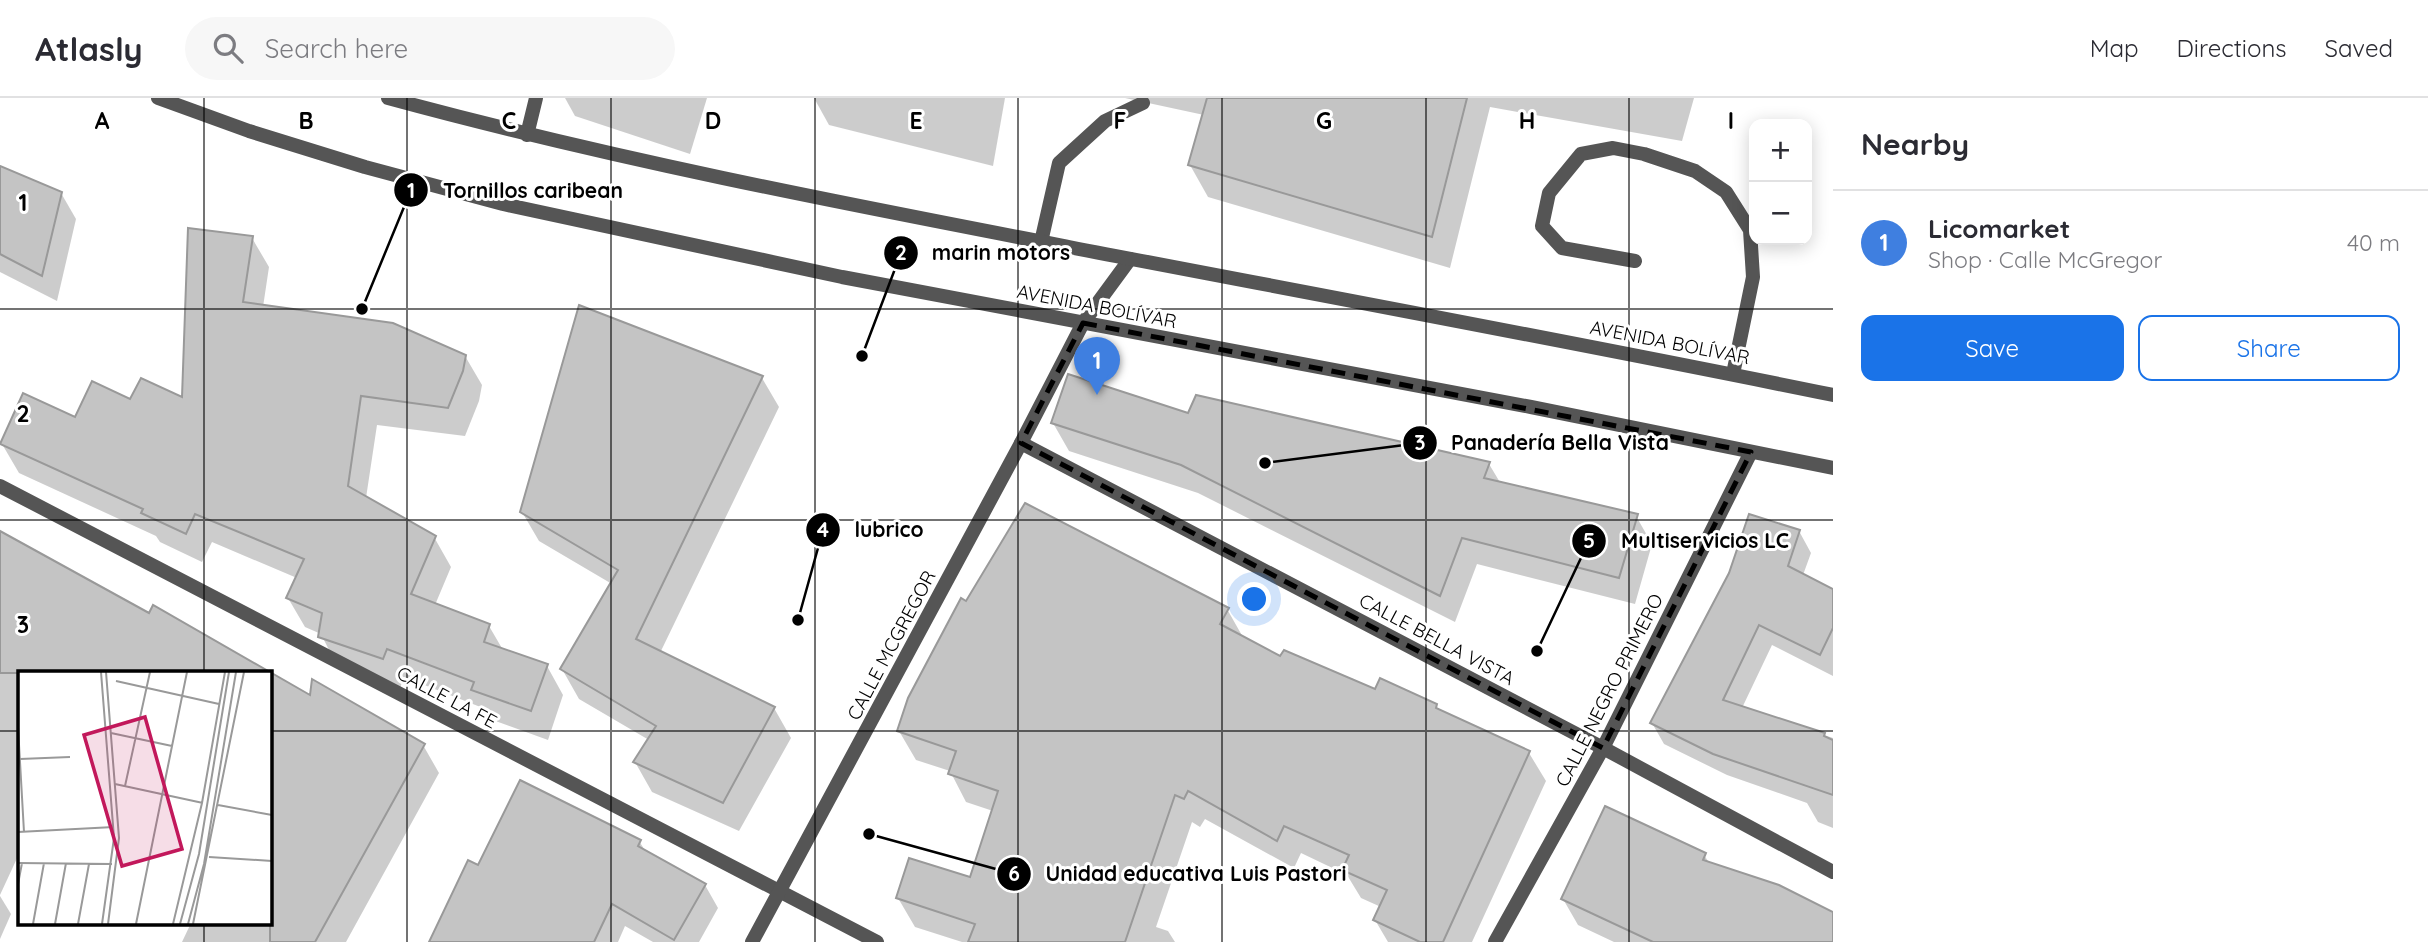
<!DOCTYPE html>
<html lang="en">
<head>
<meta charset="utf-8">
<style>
	:root { --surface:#fff; --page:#f7f7f7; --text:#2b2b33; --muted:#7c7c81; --line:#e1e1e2; --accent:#1a73e8 }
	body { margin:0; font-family:Quicksand,sans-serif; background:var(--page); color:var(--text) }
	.controls { position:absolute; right:21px; top:21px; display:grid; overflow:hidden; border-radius:14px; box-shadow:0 4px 18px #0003 }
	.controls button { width:63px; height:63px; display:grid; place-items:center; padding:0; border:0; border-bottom:2px solid var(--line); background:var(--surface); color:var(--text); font:35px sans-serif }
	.you { position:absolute; left:1255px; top:502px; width:24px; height:24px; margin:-18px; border:5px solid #fff; border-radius:50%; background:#1a73e8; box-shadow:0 0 0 10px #1a73e833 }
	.badge { display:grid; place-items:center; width:46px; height:46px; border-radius:50%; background:var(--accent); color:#fff; font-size:23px; font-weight:700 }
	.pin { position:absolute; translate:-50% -58px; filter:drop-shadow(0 2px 4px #0008) }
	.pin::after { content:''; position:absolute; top:37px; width:24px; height:21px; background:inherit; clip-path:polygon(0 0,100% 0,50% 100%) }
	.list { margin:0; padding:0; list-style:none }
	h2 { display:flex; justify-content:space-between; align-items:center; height:91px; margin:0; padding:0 28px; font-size:30px }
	h2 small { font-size:23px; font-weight:400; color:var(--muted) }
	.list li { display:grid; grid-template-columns:46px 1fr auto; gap:21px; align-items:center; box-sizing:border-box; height:105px; padding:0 28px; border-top:2px solid var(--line) }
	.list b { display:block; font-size:26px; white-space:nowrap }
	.list p { margin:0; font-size:23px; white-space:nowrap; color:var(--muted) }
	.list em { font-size:23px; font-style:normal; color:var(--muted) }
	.actions { display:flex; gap:14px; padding:21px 28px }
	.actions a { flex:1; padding:16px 0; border:2px solid var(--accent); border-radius:14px; text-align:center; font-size:24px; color:var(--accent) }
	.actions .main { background:var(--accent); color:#fff }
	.icon { flex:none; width:38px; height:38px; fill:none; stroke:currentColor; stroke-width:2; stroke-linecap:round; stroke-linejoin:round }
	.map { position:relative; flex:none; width:1833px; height:844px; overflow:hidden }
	header { display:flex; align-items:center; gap:42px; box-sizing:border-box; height:98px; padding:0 35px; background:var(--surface); border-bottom:2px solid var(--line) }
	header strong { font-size:33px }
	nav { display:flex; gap:38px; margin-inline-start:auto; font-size:24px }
	.search { width:490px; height:63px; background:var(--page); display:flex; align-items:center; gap:18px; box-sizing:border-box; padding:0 24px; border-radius:38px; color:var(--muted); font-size:26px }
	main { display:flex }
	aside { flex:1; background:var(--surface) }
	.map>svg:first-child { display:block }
	.shadow { fill:#0003 }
	.building { fill:#c4c4c4; stroke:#999; stroke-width:2 }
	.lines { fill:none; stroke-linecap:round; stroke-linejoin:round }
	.service { stroke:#555; stroke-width:14 }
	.minor { stroke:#555; stroke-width:14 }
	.tertiary { stroke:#555; stroke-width:14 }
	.marked { fill:none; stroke:#000; stroke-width:5; stroke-dasharray:14 9; stroke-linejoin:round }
	.grid { fill:none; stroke:#000; stroke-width:2; stroke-opacity:0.55 }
	.labels { text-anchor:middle; stroke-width:6; stroke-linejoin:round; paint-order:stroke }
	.street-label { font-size:19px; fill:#000; stroke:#fff }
	.inset-road { fill:none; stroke:#999; stroke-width:2 }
	.view { fill:#c2185b; fill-opacity:0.15; stroke:#c2185b; stroke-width:3.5 }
	.inset-edge { fill:none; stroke:#000; stroke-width:3.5 }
	.grid-label { font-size:23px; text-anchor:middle; font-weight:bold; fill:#000; stroke:#fff; stroke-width:6; stroke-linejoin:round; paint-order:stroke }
	.leader { fill:none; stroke:#000; stroke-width:2.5 }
	.callout-dot { fill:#000; stroke:#fff; stroke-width:2.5 }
	.mark-label { font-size:21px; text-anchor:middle; font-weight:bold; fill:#fff }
	.callout-label { font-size:21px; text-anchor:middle; font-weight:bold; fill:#000; stroke:#fff; stroke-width:6; stroke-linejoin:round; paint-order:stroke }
</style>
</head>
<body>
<header>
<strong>Atlasly</strong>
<div class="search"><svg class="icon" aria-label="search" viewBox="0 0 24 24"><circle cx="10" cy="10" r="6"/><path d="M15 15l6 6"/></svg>Search here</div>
<nav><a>Map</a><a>Directions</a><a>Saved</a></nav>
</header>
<main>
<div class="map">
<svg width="1833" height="844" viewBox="0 0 1833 844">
	<rect width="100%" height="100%" fill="#fff"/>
	<g class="shadow">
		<polygon points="565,0 707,0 690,56 575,18"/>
		<polygon points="814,0 1005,0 993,68 829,27"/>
		<polygon points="1125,0 1694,0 1682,43 1490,9 1450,170 1208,99 1190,67 1204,17"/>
		<polygon points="0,70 61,95 76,121 57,203 0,174"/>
		<polygon points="252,140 269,169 263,209 465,258 482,287 479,303 465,338 377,327 366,400 434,439 451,469 435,507 489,528 503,552 547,568 563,597 548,642 490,621 483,610 404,579 400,590 337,568 321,536 305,529 288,500 297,480 212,444 202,464 160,444 156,438 19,375 2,346 131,304 183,301"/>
		<polygon points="762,280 779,309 660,555 774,610 791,640 739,733 652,694 635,664 649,642 579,601 562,571 612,486 539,443 522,414"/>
		<polygon points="1189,317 1489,366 1501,386 1636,418 1652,446 1635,506 1477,466 1455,524 1198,395 1069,353 1053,325"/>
		<polygon points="1799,433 1811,455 1803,477 1833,493 1833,578 1772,547 1742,610 1833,640 1833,730 1818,724 1807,705 1727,677 1664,646 1652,625"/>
		<polygon points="0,435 150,518 19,575 19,756 0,797"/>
		<polygon points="967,505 1227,511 1244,541 1281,560 1376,593 1436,608 1440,614 1529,655 1546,683 1472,844 1388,844 1375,822 1381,809 1361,800 1347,777 1301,755 1294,770 1205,721 1200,729 1192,724 1156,829 1168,833 1175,844 962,844 915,829 898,800 971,781 993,713 966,704 950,673 916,662 899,633"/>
		<polygon points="270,576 311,600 423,647 439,675 346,844 182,844 191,825 270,825"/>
		<polygon points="639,743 646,754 705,787 718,810 699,844 653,844 625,828 618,844 454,844 441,822 479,769"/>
		<polygon points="1704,757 1710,766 1833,816 1833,844 1614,844 1578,827 1563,801"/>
		<polygon points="0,798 11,816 0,841"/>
	</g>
	<g class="building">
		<polygon points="1207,0 1467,0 1432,139 1188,67"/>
		<polygon points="0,68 62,94 42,178 0,156"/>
		<polygon points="188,130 253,138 243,204 393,225 466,257 463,273 448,310 361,298 348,388 436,438 411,496 490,526 484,544 548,566 531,613 471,592 474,584 387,551 383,561 318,539 322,515 286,500 304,461 195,416 186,436 141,415 143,411 0,346 23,295 75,319 92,283 130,301 141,280 182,299"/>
		<polygon points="579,207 763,278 636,541 775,609 723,705 633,664 656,628 560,571 618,472 520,414"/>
		<polygon points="1068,276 1188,315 1196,297 1490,364 1484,380 1638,416 1619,480 1462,440 1440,498 1181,367 1051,325"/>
		<polygon points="1025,405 1229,510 1220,526 1280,558 1284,552 1375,591 1380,580 1437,606 1436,610 1530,653 1443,844 1420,844 1373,822 1387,792 1342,772 1349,757 1284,728 1277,743 1188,693 1184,701 1175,697 1125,844 968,844 975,826 896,800 909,760 970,779 998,693 948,676 956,653 897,633 908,600 961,500 966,503"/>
		<polygon points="1749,416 1800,432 1788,468 1833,491 1833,530 1820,557 1759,527 1723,602 1825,635 1824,638 1833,642 1833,697 1713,656 1650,625 1729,475"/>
		<polygon points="0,433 149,515 153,507 310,597 312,581 425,646 315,844 270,844 270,575 0,575"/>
		<polygon points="520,682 641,742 638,748 706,786 674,842 612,806 594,844 429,844 468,762 478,767"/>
		<polygon points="1605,708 1706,755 1703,762 1779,787 1833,814 1833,844 1653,844 1561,801"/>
	</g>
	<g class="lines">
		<g class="service">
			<polyline points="1041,144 1059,65 1105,23 1143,5"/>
			<polyline points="1635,163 1562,150 1542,128 1549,95 1581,56 1613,50 1644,56 1695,73 1726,94 1750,132 1753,179 1733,276"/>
		</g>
		<g class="minor">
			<polyline points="527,37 536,0"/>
			<polyline points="1021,345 1603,650 1833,774"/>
			<polyline points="0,388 877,844"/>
			<polyline points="752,844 1021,345 1083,225 1130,161"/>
			<polyline points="1495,844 1603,650 1751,354"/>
		</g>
		<g class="tertiary">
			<polyline points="158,0 249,33 365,69 503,106 842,179 1531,309 1833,370"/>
			<path d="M388,0c224,61 453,105 681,149 255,49 510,96 764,148"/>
		</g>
	</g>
	<path class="marked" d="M1083,225l668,129 -148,296 -582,-305z"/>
	<path class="grid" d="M204,0v575M407,0v844M611,0v844M815,0v844M1018,0v844M1222,0v844M1426,0v844M1629,0v844M0,211h1833M0,422h1833M0,633h19M270,633h1563M204,825v19"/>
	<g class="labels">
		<g class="street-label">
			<text transform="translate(1097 208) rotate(11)" y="7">AVENIDA BOLÍVAR</text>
			<text transform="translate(1670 244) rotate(11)" y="7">AVENIDA BOLÍVAR</text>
			<text transform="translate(1437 541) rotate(28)" y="7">CALLE BELLA VISTA</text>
			<text transform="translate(891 547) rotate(-62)" y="7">CALLE MCGREGOR</text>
			<text transform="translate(1609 592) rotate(-63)" y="7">CALLE NEGRO PRIMERO</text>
			<text transform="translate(447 599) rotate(28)" y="7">CALLE LA FE</text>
		</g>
	</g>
	<g transform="translate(18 573)">
		<rect width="254" height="254" fill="#fff"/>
		<path class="inset-road" d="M83,1l13,166 -12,86M88,1l13,166 -11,86M98,10l103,23M0,56l6,105M93,62l61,13M2,88l50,-2M97,113l88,19M107,115l25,-114M200,134l54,10M0,161l96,-5M191,186l63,4M0,192l94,1M0,213l4,-21M15,253l11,-61M37,253l11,-61M60,253l11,-60M118,253l51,-252M155,253l29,-121 23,-131M162,253l19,-70 30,-182M170,253l16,-60 32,-192M175,253l51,-252"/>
		<path class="view" d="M127,46l37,132 -60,17 -38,-131z"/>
		<rect width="254" height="254" class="inset-edge"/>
	</g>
	<g class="grid-label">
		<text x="102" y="31">A</text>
		<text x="306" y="31">B</text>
		<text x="509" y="31">C</text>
		<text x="713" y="31">D</text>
		<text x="916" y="31">E</text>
		<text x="1120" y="31">F</text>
		<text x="1324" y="31">G</text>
		<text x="1527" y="31">H</text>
		<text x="1731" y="31">I</text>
		<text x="23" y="113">1</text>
		<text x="23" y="324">2</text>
		<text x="23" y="535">3</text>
	</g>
	<path class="leader" d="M362 211L411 92M862 258L901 155M1265 365L1420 345M798 522L823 432M1537 553L1589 443M869 736L1014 776"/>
	<g class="callout-dot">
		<circle cx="362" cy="211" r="7"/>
		<circle cx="862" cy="258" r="7"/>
		<circle cx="1265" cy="365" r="7"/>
		<circle cx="798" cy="522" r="7"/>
		<circle cx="1537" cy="553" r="7"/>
		<circle cx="869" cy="736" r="7"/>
		<circle cx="411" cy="92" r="18"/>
		<circle cx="901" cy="155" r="18"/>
		<circle cx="1420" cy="345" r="18"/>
		<circle cx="823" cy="432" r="18"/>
		<circle cx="1589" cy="443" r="18"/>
		<circle cx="1014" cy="776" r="18"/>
	</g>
	<g class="mark-label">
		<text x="411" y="100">1</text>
		<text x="901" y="162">2</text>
		<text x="1420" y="352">3</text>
		<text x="823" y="439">4</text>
		<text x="1589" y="450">5</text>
		<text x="1014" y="783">6</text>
	</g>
	<g class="callout-label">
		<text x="533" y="100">Tornillos caribean</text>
		<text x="1001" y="162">marin motors</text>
		<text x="1560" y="352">Panadería Bella Vista</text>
		<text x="889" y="439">lubrico</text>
		<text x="1705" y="450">Multiservicios LC</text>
		<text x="1196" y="783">Unidad educativa Luis Pastori</text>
	</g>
</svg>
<div class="controls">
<button>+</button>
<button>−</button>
</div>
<div class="you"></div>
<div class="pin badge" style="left:1097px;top:297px;background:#3f7fe0">1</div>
</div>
<aside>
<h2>Nearby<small></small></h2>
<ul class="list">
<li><span class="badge" style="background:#3f7fe0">1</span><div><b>Licomarket</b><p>Shop · Calle McGregor</p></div><em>40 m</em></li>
</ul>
<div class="actions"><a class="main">Save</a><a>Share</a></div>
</aside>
</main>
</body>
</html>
